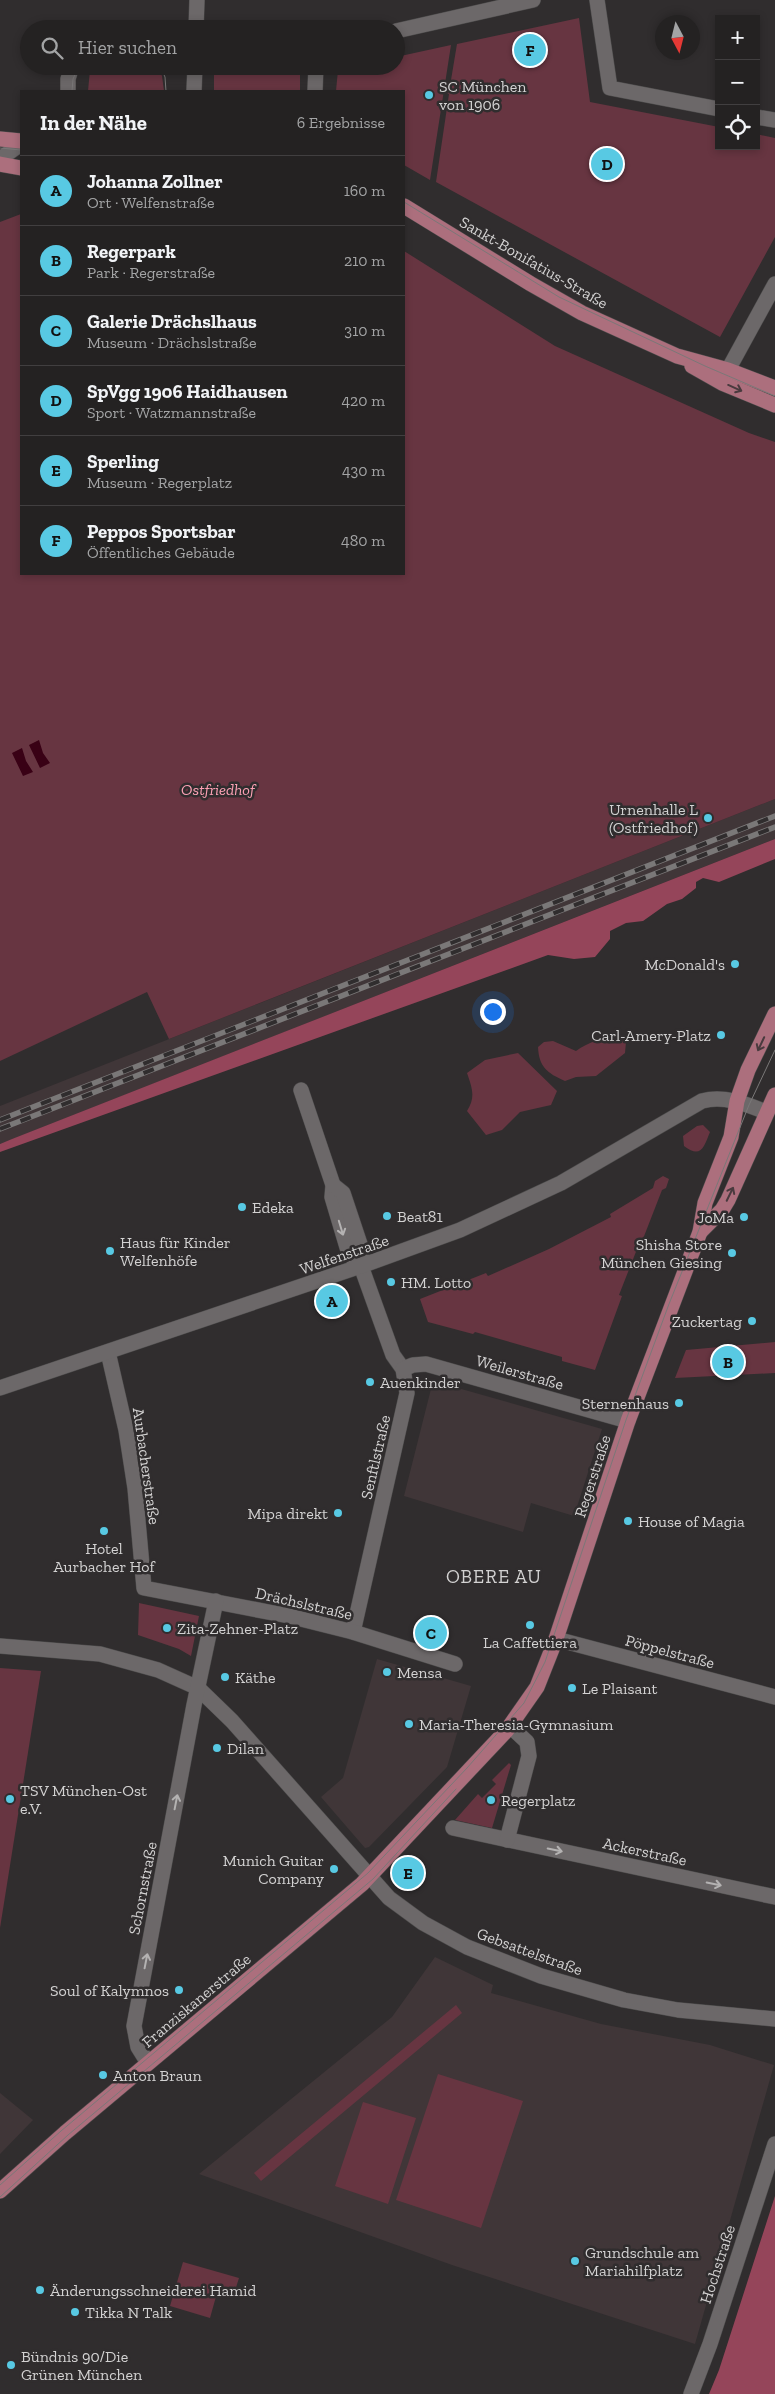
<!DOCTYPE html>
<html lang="de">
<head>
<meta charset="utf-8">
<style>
	:root { --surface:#242222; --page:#302f2f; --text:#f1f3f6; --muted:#a3a4a5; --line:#413f40; --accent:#58c9e3 }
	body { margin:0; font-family:"Zilla Slab",serif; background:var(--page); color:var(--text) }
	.controls { position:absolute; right:15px; top:15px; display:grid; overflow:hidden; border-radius:0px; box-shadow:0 2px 8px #0003 }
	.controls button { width:45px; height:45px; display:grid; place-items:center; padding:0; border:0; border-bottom:1px solid var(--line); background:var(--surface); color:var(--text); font:25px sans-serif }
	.compass { position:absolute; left:655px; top:15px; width:45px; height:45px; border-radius:50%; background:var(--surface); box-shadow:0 2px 8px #0003; rotate:173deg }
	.you { position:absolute; left:492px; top:1011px; width:18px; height:18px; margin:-12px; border:4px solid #fff; border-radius:50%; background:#1a73e8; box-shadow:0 0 0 8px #1a73e833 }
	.badge { display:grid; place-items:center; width:32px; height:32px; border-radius:50%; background:var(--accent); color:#111; font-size:16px; font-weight:700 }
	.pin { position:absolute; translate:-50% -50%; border:2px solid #fff; box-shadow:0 1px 5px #0006 }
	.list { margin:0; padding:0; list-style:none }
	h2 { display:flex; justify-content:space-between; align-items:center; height:65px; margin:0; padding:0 20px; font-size:21px }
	h2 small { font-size:16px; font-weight:400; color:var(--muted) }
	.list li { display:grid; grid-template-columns:32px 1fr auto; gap:15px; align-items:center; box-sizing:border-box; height:70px; padding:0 20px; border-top:1px solid var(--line) }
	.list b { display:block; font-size:19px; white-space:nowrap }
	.list p { margin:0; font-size:16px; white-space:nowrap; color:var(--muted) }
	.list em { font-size:16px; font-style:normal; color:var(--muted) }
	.icon { flex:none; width:28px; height:28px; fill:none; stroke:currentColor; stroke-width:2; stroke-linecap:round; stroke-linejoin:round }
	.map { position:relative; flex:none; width:775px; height:2394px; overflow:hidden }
	.search { position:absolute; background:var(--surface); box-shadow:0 2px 8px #0003; left:20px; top:20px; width:385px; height:55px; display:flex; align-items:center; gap:12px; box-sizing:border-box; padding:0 18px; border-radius:28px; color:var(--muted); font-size:19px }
	.panel { position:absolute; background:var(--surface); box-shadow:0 2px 8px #0003; left:20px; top:90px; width:385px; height:485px; border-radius:0px }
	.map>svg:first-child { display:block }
	.built { fill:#403638 }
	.green { fill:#673541 }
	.forest { fill:#95455a }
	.water { fill:#390115 }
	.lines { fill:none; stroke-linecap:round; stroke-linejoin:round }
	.minor-casing { stroke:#4c4b4b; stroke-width:16 }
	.major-casing { stroke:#4c4b4b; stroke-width:16 }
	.minor { stroke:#6c6869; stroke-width:15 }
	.major { stroke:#ac6f7d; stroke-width:15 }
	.tram { stroke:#7a7878; stroke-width:1 }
	.rail-casing { stroke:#7a7878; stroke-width:5.5 }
	.rail { stroke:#302d2e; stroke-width:4; stroke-dasharray:11; stroke-linecap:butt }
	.oneway { stroke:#493a3e }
	.oneway2 { stroke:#b4b2b2 }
	.poi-dot { fill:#58c9e3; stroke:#302d2e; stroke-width:2 }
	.labels { text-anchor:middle; stroke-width:5; stroke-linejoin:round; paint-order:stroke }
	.poi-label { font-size:16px; fill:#d3d2d2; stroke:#302d2e; text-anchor:start }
	.street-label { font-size:16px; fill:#d3d2d2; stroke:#302d2e }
	.park-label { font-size:16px; font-style:italic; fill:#fda1b5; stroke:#302d2e }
	.quarter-label { font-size:19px; letter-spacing:1px; fill:#d3d2d2; stroke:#302d2e }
</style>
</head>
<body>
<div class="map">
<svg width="775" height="2394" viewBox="0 0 775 2394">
	<rect width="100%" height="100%" fill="#302d2e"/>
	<g class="built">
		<polygon points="775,799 775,839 0,1144 0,1106"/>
		<polygon points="433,1381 602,1429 574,1516 531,1503 523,1532 404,1496"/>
		<polygon points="377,1659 471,1686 447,1767 369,1847 365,1848 321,1797 343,1778"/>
		<polygon points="435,1957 493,1985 491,1993 601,2024 710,2045 774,2065 695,2344 452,2265 199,2174 392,2017"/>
		<polygon points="0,2093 33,2120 0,2154"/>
	</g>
	<g class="green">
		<polygon points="579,18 590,102 719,127 719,146 756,146 756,134 775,138 775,237 720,337 436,182 449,94 445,92 451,80 457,44"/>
		<polygon points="451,45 430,180 404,165 404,91 336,91 338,70 355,66 396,66 396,57"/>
		<polygon points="94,67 158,67 162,76 164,91 88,91 90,70"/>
		<polygon points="219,70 298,70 300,72 300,91 214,91 214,74"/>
		<polygon points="21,214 21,574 404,574 404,251 555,346 749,433 775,442 775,799 169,1039 147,992 0,1061 0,222"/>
		<path d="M616,1037l10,5 -1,11 -29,23 -20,1 -11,4c-18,-8 -26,-14 -27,-34l6,-5 9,-1 23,10c13,-9 24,-13 40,-14z"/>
		<path d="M518,1053l39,38 -6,14 -31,7 -18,18 -16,5 -19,-24c9,-14 5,-23 0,-38l18,-13z"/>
		<path d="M703,1125l7,7c-6,15 -9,27 -26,14l-1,-10 14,-10z"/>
		<polygon points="663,1176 669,1179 666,1188 662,1190 641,1244 639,1244 619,1295 622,1296 595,1370 562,1361 562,1357 475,1332 473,1334 428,1322 420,1299 486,1273 488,1276 549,1249 611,1217 610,1214 653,1188 655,1181"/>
		<polygon points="775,1342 775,1373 675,1378 686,1350"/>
		<polygon points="139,1603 199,1616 191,1656 179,1649 138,1635"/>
		<polygon points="0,1668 41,1671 0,1928"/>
		<polygon points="509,1763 511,1765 492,1828 455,1820 478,1794 482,1798 496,1784 492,1780"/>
		<polygon points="456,2005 462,2013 261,2181 254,2173"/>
		<polygon points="438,2074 523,2101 481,2228 396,2200"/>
		<polygon points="363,2102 416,2118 388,2204 335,2186"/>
		<polygon points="183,2262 239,2278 233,2297 217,2293 210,2318 170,2306"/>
	</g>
	<g class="forest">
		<polygon points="775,839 775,859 719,882 703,878 696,882 696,888 682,899 667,904 643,921 626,923 610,931 610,939 595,957 574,959 548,955 0,1152 0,1144 12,1139"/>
		<polygon points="775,2196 775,2394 709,2394 719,2370"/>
	</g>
	<g class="water">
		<polygon points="39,740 43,753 50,763 40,768 29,745"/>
		<polygon points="22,748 26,761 33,772 23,776 12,753"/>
	</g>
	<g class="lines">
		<g class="minor-casing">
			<g id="minor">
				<polyline points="597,0 610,88 719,109"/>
				<polyline points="196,29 197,0"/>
				<polyline points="396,31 533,0"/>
				<polyline points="68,91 68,79 72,66"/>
				<polyline points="194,91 195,66"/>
				<polyline points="315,91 316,66"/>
				<polyline points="756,117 775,120"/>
				<polyline points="0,159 21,144"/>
				<polyline points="728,370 775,284"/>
				<polyline points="301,1090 333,1185 332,1197 349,1254 361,1266"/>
				<polyline points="333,1185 343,1193 362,1250 361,1266 393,1355 403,1369 407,1393 353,1632"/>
				<polyline points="108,1352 126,1430 135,1488 144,1588 289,1616 353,1632 455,1664"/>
				<polyline points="403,1369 413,1365 426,1364 628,1421"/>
				<path d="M0,1388l361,-122 99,-36 101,-47 141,-82c22,-6 44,3 64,11"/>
				<polyline points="556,1639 775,1697"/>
				<polyline points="0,1646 100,1654 158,1670 198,1688 232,1721 389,1898 423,1923 467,1947 541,1976 624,2000 678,2010 775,2019"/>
				<polyline points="453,1828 775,1897"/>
				<polyline points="507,1840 529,1756 527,1742 510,1726"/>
				<polyline points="148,2063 138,2047 134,2026 194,1705 216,1601"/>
				<polyline points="691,2394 710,2344 775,2144"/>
			</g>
		</g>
		<g class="major-casing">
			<g id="major">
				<polyline points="0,139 21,141"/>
				<polyline points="0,164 21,168"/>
				<polyline points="404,206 531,284 582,313 677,356 728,370 775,388"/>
				<polyline points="692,366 722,383 775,405"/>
				<polyline points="700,1232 722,1210 728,1200 775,1095"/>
				<polyline points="0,2191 65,2133 362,1884 507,1730 537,1687 556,1639 628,1421 700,1232 705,1203 731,1137 737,1101 748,1070 775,1014"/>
			</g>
		</g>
		<use href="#minor" class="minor"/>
		<use href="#major" class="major"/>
		<g class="tram">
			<polyline points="160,66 165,77 166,91"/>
			<polyline points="72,91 73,79 79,66"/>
			<polyline points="0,148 21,150"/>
			<polyline points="404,202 559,297 705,366 775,396"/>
			<polyline points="0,2185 61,2131 368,1873 467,1768 524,1703 545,1662 626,1420 669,1304 749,1105 775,1050"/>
			<polyline points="0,2197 68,2135 373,1879 456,1789"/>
		</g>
		<g class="rail-casing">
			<g id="rail">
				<polyline points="0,1120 775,816"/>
				<polyline points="0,1129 775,827"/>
			</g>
		</g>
		<use href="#rail" class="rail"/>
	</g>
	<defs><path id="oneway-shaft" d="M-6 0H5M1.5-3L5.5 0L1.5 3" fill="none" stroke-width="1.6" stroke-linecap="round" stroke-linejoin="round" transform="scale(1.25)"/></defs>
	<g class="oneway">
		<use href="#oneway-shaft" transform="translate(735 388) rotate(24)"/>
		<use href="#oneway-shaft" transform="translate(761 1044) rotate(115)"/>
		<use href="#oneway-shaft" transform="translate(730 1194) rotate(-64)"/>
	</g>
	<g class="oneway2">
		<use href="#oneway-shaft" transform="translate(341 1228) rotate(73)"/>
		<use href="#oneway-shaft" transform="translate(176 1802) rotate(-79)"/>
		<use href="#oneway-shaft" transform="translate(555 1850) rotate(12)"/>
		<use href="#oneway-shaft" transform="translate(714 1884) rotate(12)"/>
		<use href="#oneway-shaft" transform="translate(146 1961) rotate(-79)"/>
	</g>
	<g class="poi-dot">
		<circle cx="429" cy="95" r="5"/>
		<circle cx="708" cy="818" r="5"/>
		<circle cx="735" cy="964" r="5"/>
		<circle cx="721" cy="1035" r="5"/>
		<circle cx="242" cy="1207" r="5"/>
		<circle cx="387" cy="1216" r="5"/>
		<circle cx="744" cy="1217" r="5"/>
		<circle cx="110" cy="1251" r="5"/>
		<circle cx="732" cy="1253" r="5"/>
		<circle cx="391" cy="1282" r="5"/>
		<circle cx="752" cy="1321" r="5"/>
		<circle cx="370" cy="1382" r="5"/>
		<circle cx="679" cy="1403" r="5"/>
		<circle cx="338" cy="1513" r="5"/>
		<circle cx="628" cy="1521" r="5"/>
		<circle cx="104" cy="1531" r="5"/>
		<circle cx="530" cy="1625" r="5"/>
		<circle cx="167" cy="1628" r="5"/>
		<circle cx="387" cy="1672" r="5"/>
		<circle cx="225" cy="1677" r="5"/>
		<circle cx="572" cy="1688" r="5"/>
		<circle cx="409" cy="1724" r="5"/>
		<circle cx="217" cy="1748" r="5"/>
		<circle cx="10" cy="1799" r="5"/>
		<circle cx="491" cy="1800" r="5"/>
		<circle cx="334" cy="1869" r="5"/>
		<circle cx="179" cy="1990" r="5"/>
		<circle cx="103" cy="2075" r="5"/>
		<circle cx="575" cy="2261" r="5"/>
		<circle cx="40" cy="2290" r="5"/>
		<circle cx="75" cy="2312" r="5"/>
		<circle cx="11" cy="2365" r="5"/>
	</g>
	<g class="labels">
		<g class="poi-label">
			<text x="439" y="92">SC München<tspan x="439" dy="18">von 1906</tspan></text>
			<text x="698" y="815" text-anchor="end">Urnenhalle L<tspan x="698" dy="18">(Ostfriedhof)</tspan></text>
			<text x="725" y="970" text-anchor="end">McDonald's</text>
			<text x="711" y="1041" text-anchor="end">Carl-Amery-Platz</text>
			<text x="252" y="1213">Edeka</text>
			<text x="397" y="1222">Beat81</text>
			<text x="734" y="1223" text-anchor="end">JoMa</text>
			<text x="120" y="1248">Haus für Kinder<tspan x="120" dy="18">Welfenhöfe</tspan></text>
			<text x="722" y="1250" text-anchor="end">Shisha Store<tspan x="722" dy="18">München Giesing</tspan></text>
			<text x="401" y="1288">HM. Lotto</text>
			<text x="742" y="1327" text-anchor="end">Zuckertag</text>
			<text x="380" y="1388">Auenkinder</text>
			<text x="669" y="1409" text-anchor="end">Sternenhaus</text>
			<text x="328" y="1519" text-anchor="end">Mipa direkt</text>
			<text x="638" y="1527">House of Magia</text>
			<text x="104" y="1554" text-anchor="middle">Hotel<tspan x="104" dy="18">Aurbacher Hof</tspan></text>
			<text x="177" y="1634">Zita-Zehner-Platz</text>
			<text x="530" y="1648" text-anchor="middle">La Caffettiera</text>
			<text x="397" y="1678">Mensa</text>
			<text x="235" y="1683">Käthe</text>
			<text x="582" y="1694">Le Plaisant</text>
			<text x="419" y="1730">Maria-Theresia-Gymnasium</text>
			<text x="227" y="1754">Dilan</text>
			<text x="20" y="1796">TSV München-Ost<tspan x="20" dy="18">e.V.</tspan></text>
			<text x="501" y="1806">Regerplatz</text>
			<text x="324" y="1866" text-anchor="end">Munich Guitar<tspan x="324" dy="18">Company</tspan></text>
			<text x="169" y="1996" text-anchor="end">Soul of Kalymnos</text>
			<text x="113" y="2081">Anton Braun</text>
			<text x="585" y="2258">Grundschule am<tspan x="585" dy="18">Mariahilfplatz</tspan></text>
			<text x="50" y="2296">Änderungsschneiderei Hamid</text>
			<text x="85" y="2318">Tikka N Talk</text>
			<text x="21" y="2362">Bündnis 90/Die<tspan x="21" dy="18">Grünen München</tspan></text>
		</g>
		<g class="street-label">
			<text transform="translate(534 262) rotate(30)" y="6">Sankt-Bonifatius-Straße</text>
			<text transform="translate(344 1254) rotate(-19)" y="6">Welfenstraße</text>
			<text transform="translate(520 1372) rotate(16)" y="6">Weilerstraße</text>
			<text transform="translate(375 1457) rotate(-77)" y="6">Senftlstraße</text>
			<text transform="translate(147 1466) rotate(82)" y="6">Aurbacherstraße</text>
			<text transform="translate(592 1476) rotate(-72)" y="6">Regerstraße</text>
			<text transform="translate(304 1603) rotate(13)" y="6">Drächslstraße</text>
			<text transform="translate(670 1651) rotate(15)" y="6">Pöppelstraße</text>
			<text transform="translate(645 1851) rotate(12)" y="6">Ackerstraße</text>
			<text transform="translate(142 1888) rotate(-79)" y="6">Schornstraße</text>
			<text transform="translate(530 1951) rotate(20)" y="6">Gebsattelstraße</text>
			<text transform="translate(196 2000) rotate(-40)" y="6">Franziskanerstraße</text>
			<text transform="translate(717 2264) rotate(-72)" y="6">Hochstraße</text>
		</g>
		<g class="park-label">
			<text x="218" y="795">Ostfriedhof</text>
		</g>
		<g class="quarter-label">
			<text x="494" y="1583">OBERE AU</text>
		</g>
	</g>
</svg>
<div class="controls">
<button>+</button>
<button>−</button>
<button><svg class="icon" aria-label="locate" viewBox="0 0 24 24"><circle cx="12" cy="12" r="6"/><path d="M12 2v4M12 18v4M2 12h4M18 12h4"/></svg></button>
</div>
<svg class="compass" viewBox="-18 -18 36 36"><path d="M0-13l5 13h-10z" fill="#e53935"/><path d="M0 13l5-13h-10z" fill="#a3a4a5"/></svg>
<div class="you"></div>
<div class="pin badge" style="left:332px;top:1301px">A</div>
<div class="pin badge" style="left:728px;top:1362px">B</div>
<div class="pin badge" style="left:431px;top:1633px">C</div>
<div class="pin badge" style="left:607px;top:164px">D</div>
<div class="pin badge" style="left:408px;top:1873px">E</div>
<div class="pin badge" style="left:530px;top:50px">F</div>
<div class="search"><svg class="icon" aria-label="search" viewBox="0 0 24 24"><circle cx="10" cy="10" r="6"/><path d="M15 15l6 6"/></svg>Hier suchen</div>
<section class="panel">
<h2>In der Nähe<small>6 Ergebnisse</small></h2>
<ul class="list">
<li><span class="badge">A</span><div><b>Johanna Zollner</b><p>Ort · Welfenstraße</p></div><em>160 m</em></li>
<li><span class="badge">B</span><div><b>Regerpark</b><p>Park · Regerstraße</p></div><em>210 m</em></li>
<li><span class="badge">C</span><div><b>Galerie Drächslhaus</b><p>Museum · Drächslstraße</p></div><em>310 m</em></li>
<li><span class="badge">D</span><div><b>SpVgg 1906 Haidhausen</b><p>Sport · Watzmannstraße</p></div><em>420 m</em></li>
<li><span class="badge">E</span><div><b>Sperling</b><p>Museum · Regerplatz</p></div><em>430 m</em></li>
<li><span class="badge">F</span><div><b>Peppos Sportsbar</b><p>Öffentliches Gebäude</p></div><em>480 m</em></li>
</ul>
</section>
</div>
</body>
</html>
